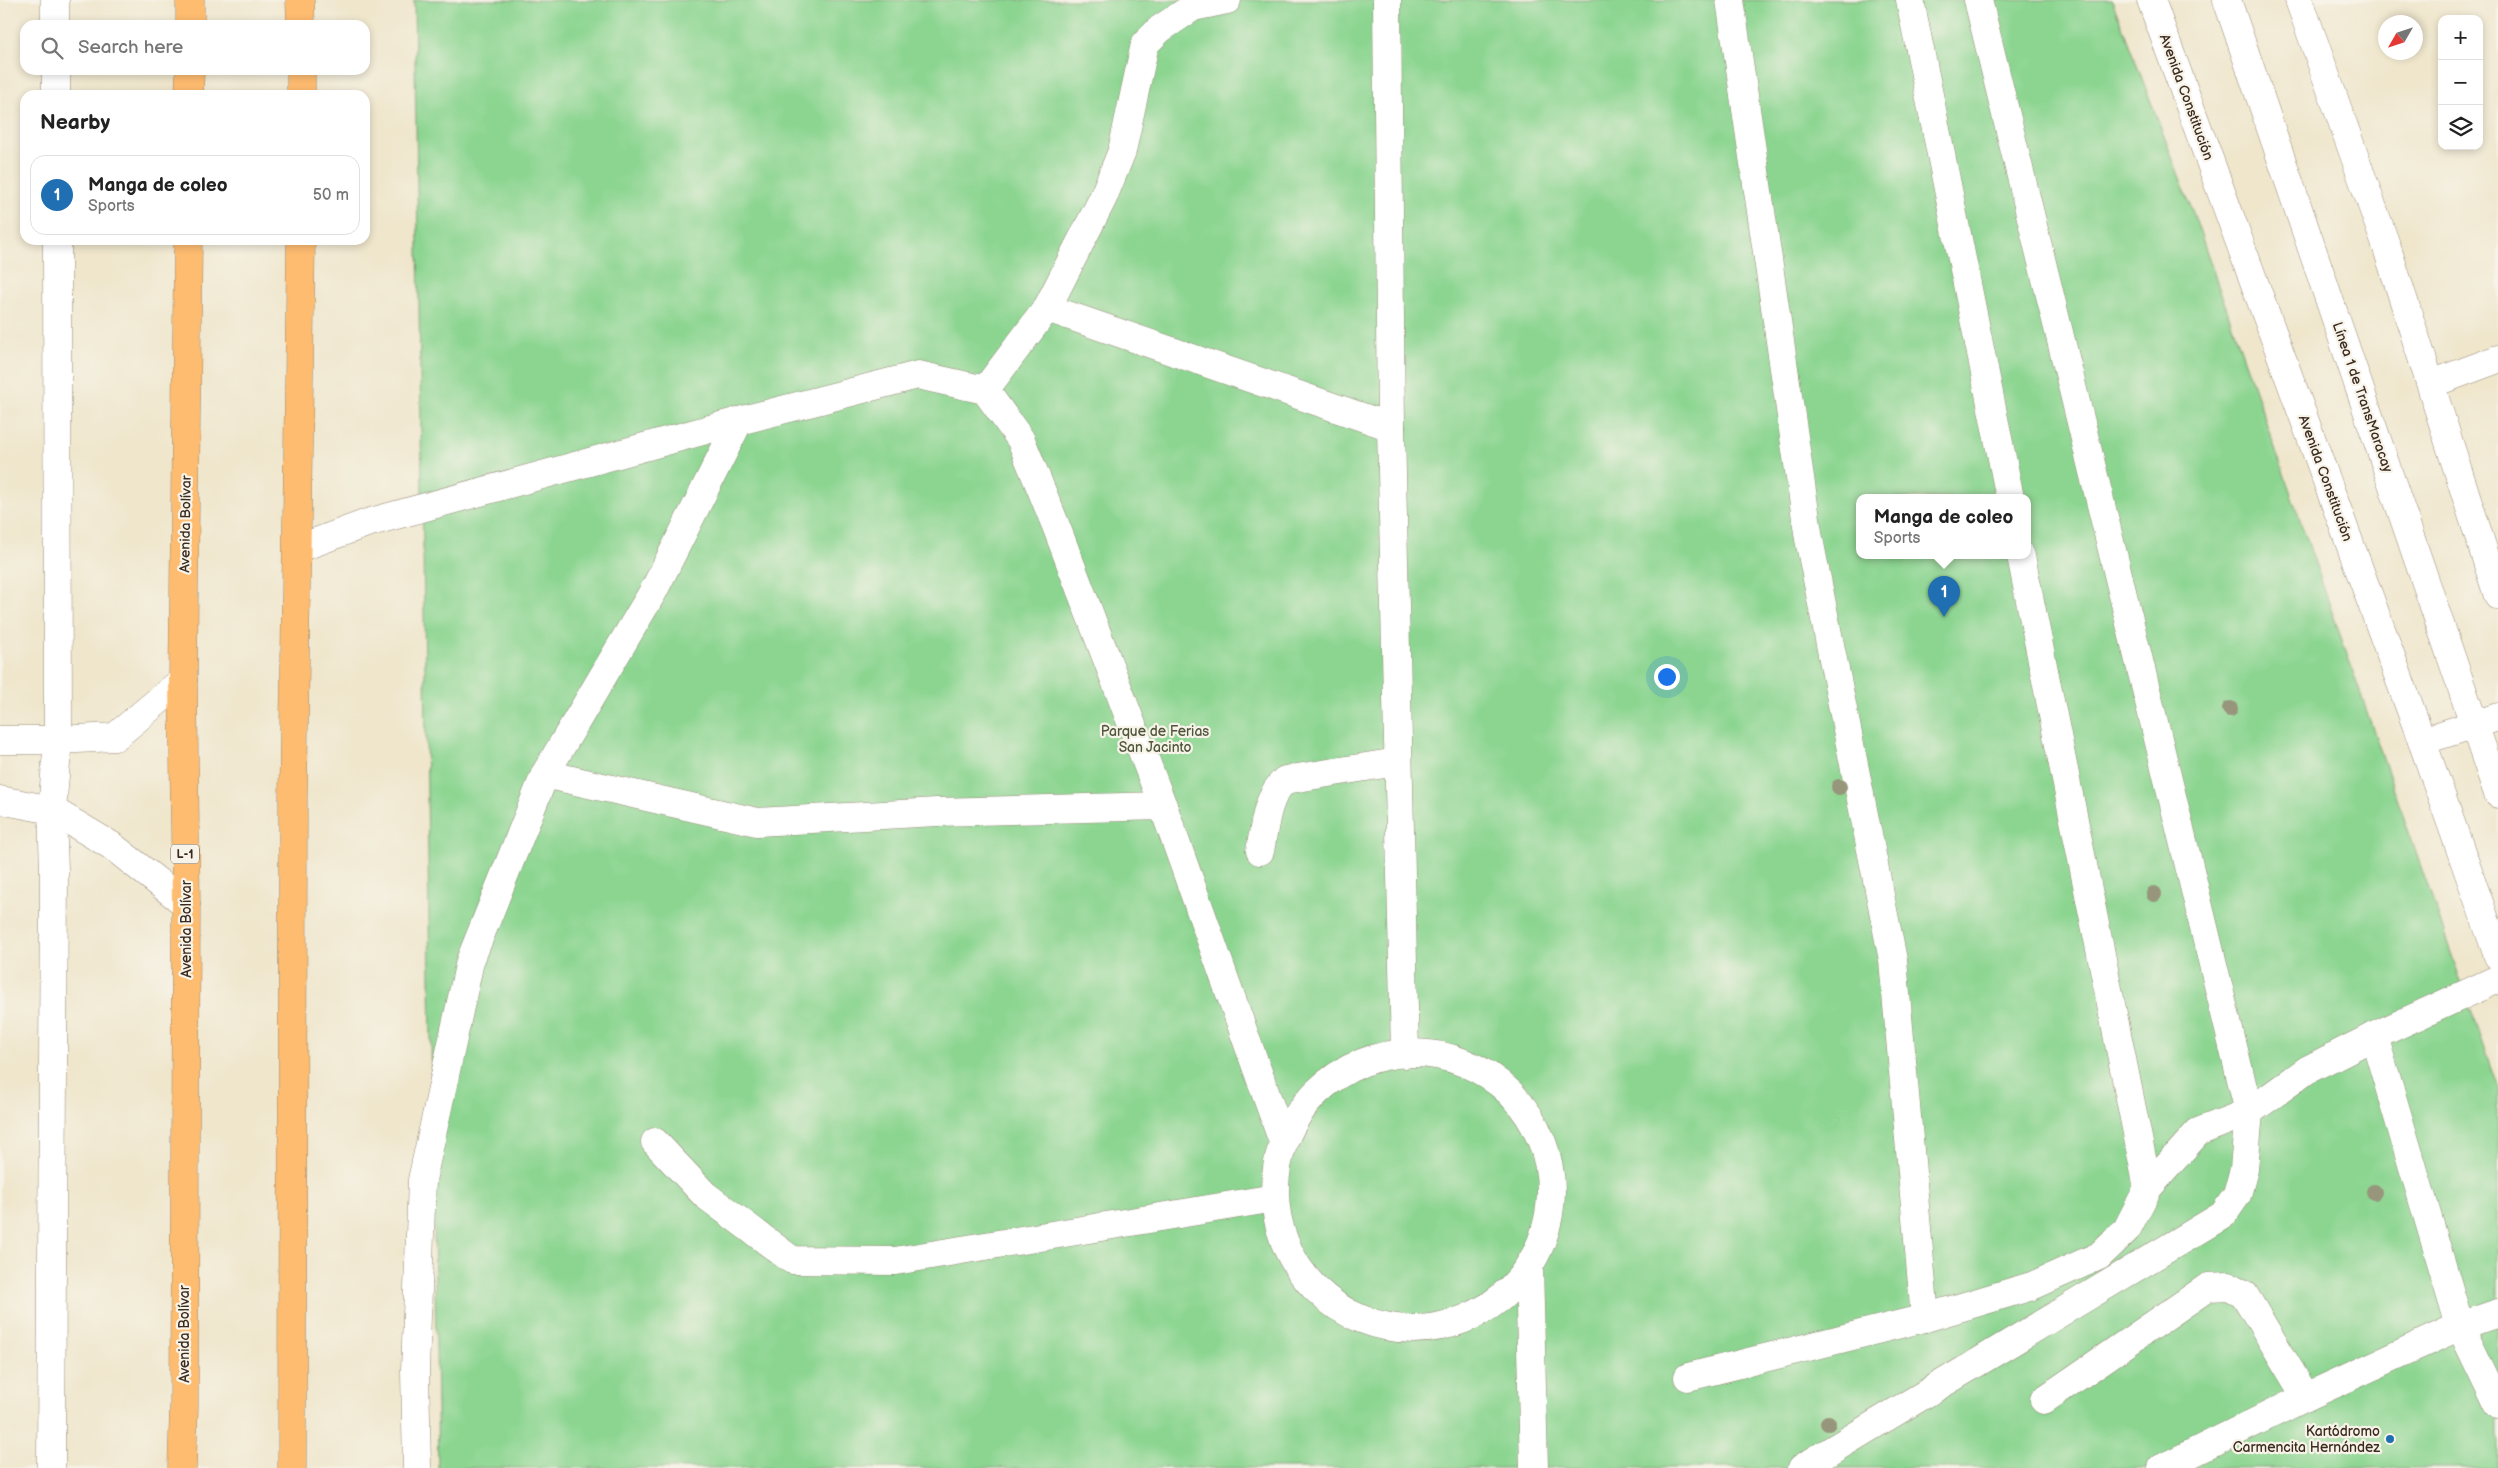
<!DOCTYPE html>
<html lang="en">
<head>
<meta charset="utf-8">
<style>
	:root { --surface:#fff; --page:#f2f2f2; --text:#222; --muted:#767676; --line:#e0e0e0; --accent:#1f6fb2 }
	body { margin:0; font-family:"Balsamiq Sans",sans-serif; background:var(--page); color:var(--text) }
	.controls { position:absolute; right:15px; top:15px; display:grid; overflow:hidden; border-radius:10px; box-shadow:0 2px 8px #0003 }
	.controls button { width:45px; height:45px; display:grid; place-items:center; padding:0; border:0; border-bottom:1px solid var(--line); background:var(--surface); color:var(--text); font:25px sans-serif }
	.compass { position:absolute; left:2378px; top:15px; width:45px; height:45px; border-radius:50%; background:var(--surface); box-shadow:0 2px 8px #0003; rotate:231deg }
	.you { position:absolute; left:1666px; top:676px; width:18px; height:18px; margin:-12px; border:4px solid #fff; border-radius:50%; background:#1a73e8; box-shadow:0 0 0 8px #1a73e833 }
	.badge { display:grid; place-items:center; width:32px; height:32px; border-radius:50%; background:var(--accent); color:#fff; font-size:16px; font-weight:700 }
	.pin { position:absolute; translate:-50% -41px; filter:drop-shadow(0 1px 2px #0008) }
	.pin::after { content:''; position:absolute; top:26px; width:18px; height:15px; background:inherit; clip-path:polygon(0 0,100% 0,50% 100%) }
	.popup { position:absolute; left:1856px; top:494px; width:175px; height:65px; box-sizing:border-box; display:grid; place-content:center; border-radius:10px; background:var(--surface); filter:drop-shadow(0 1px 4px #0005); font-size:16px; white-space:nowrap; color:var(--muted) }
	.popup b { font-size:19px; color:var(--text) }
	.popup::after { content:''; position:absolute; left:50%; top:100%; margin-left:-10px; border:10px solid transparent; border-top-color:var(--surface) }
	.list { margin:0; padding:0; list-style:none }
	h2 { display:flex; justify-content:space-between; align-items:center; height:65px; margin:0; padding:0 20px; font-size:21px }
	h2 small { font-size:16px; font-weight:400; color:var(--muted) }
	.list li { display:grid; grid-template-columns:32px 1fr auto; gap:15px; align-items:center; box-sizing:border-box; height:80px; margin:0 10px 10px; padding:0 10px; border:1px solid var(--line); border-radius:15px }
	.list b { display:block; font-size:19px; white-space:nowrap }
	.list p { margin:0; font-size:16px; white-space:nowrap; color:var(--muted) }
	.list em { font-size:16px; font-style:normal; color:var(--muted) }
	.icon { flex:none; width:28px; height:28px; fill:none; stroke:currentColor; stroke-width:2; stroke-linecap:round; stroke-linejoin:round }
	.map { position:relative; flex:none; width:2498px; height:1468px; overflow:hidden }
	.search { position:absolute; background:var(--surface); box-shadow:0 2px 8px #0003; left:20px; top:20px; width:350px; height:55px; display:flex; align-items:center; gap:12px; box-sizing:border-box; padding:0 18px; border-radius:15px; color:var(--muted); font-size:19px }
	.panel { position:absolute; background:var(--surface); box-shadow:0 2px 8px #0003; left:20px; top:90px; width:350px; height:155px; border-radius:15px }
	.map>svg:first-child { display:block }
	.green { fill:#8cd591; stroke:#648058; fill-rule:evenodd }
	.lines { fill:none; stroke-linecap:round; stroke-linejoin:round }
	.minor-casing { stroke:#958875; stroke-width:29 }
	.major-casing { stroke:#958875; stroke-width:29 }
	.minor { stroke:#fff; stroke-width:28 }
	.major { stroke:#febc70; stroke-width:28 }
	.tree { fill:#97967c }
	.poi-dot { fill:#1f6fb2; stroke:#f7f3e8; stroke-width:2 }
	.labels { text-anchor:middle; stroke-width:4.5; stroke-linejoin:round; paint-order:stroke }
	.shield { fill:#f7f3e8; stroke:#73665b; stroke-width:1 }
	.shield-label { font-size:12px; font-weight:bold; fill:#3b2a1e }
	.street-label { font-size:14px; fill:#3b2a1e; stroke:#f7f3e8 }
	.park-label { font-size:14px; fill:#4f553b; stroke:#f7f3e8 }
	.poi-label { font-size:14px; fill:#3b2a1e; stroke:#f7f3e8; text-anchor:end }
</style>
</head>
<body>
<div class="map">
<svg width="2498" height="1468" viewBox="0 0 2498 1468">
	<rect width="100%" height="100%" fill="#f7f3e8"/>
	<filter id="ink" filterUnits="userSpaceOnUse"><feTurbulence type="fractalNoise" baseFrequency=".02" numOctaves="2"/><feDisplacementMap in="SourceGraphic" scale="10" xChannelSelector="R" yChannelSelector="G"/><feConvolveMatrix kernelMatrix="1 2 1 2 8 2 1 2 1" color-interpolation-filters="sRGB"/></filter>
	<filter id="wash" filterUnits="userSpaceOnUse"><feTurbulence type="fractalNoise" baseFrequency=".0096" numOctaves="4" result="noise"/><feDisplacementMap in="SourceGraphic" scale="20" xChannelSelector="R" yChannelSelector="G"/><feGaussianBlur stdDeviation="1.12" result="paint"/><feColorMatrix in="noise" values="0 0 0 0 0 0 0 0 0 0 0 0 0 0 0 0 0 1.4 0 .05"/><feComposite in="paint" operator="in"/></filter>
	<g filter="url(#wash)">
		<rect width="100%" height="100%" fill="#efe6cc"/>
		<path class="green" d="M414,0h1698l79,207 307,881v380h-2060zM1860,498h168v58h-168z"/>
	</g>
	<g filter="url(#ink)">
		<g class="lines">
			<g class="minor-casing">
				<g id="minor">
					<polyline points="55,0 55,25"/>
					<polyline points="1387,0 1391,427 1405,1054"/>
					<polyline points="1730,0 1809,539 1893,960 1925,1318"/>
					<polyline points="1910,0 2010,498"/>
					<polyline points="2151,0 2422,741 2498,956"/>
					<polyline points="2227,0 2498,794"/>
					<polyline points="2299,0 2386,245 2498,596"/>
					<polyline points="56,70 56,95"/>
					<polyline points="1047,308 1391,427"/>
					<polyline points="2431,384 2498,359"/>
					<polyline points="985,390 1047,308 1103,198 1122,151 1145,44 1160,29 1193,7 1227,0"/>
					<polyline points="297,549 367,523 739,421 918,375 985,390 1021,440 1056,526 1163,806 1283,1142"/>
					<polyline points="2021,556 2148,1188"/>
					<polyline points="0,740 58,740 115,737 183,680"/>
					<polyline points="2422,741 2498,717"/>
					<polyline points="545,774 757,822 937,812 1163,806"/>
					<polyline points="0,800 52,810 112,846 186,904"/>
					<path d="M1260,851c5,-25 6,-54 25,-71l112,-18"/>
					<polyline points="2374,1036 2460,1326 2498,1405"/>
					<circle cx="1413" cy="1191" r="138"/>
					<polyline points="655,1142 705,1195 792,1260 895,1261 1275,1198"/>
					<polyline points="1529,1266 1534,1468"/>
					<polyline points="1688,1377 1925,1318 2032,1286 2099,1256 2127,1229 2148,1188 2198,1132 2249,1112 2307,1070 2374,1036 2498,979"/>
					<polyline points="2044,1400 2208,1287 2229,1286 2244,1294 2306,1397"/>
					<polyline points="51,1468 54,871 52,810 58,740 57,240"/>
					<polyline points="417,1468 415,1371 422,1180 470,961 545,774 654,590 739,421"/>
					<polyline points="1802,1468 2223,1215 2237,1195 2244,1169 2249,1112 1978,0"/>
					<polyline points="2162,1468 2306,1397 2460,1326 2498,1313"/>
				</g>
			</g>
			<g class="major-casing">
				<g id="major">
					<polyline points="300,0 301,25"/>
					<polyline points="190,25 190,0"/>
					<polyline points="301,70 301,95"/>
					<polyline points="189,95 190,70"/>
					<polyline points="182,1468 184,1406 186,904 183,680 188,240"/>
					<polyline points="292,1468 293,799 301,240"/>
				</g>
			</g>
			<use href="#minor" class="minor"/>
			<use href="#major" class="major"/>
		</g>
		<g class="tree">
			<circle cx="2230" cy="709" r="8"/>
			<circle cx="1839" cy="787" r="8"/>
			<circle cx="2154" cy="894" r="8"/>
			<circle cx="2374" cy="1192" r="8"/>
			<circle cx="1828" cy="1423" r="8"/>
		</g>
	</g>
	<circle class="poi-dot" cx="2390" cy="1439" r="5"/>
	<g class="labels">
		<rect class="shield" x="171" y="844.5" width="28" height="19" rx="4"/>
		<g class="shield-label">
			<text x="185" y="858">L-1</text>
		</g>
		<g class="street-label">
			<text transform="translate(2187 97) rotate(70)" y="5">Avenida Constitución</text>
			<text transform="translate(2363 397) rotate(71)" y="5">Línea 1 de TransMaracay</text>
			<text transform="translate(2326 478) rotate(70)" y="5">Avenida Constitución</text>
			<text transform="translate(185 524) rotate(-89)" y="5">Avenida Bolívar</text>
			<text transform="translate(186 929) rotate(-90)" y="5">Avenida Bolívar</text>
			<text transform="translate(184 1334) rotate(-90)" y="5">Avenida Bolívar</text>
		</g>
		<g class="park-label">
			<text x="1155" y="736">Parque de Ferias<tspan x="1155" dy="16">San Jacinto</tspan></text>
		</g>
		<g class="poi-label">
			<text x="2380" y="1436">Kartódromo<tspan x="2380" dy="16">Carmencita Hernández</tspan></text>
		</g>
	</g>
</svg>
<div class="controls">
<button>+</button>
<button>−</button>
<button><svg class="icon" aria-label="layers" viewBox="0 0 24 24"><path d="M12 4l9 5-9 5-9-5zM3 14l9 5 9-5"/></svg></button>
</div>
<svg class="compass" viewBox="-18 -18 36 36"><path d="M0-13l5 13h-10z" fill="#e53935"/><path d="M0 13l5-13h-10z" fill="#767676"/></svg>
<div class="you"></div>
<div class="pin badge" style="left:1944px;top:617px">1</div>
<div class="popup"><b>Manga de coleo</b>Sports</div>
<div class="search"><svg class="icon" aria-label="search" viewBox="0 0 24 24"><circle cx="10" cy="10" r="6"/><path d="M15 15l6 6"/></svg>Search here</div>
<section class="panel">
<h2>Nearby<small></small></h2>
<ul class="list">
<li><span class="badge">1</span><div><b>Manga de coleo</b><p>Sports</p></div><em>50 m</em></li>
</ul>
</section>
</div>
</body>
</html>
